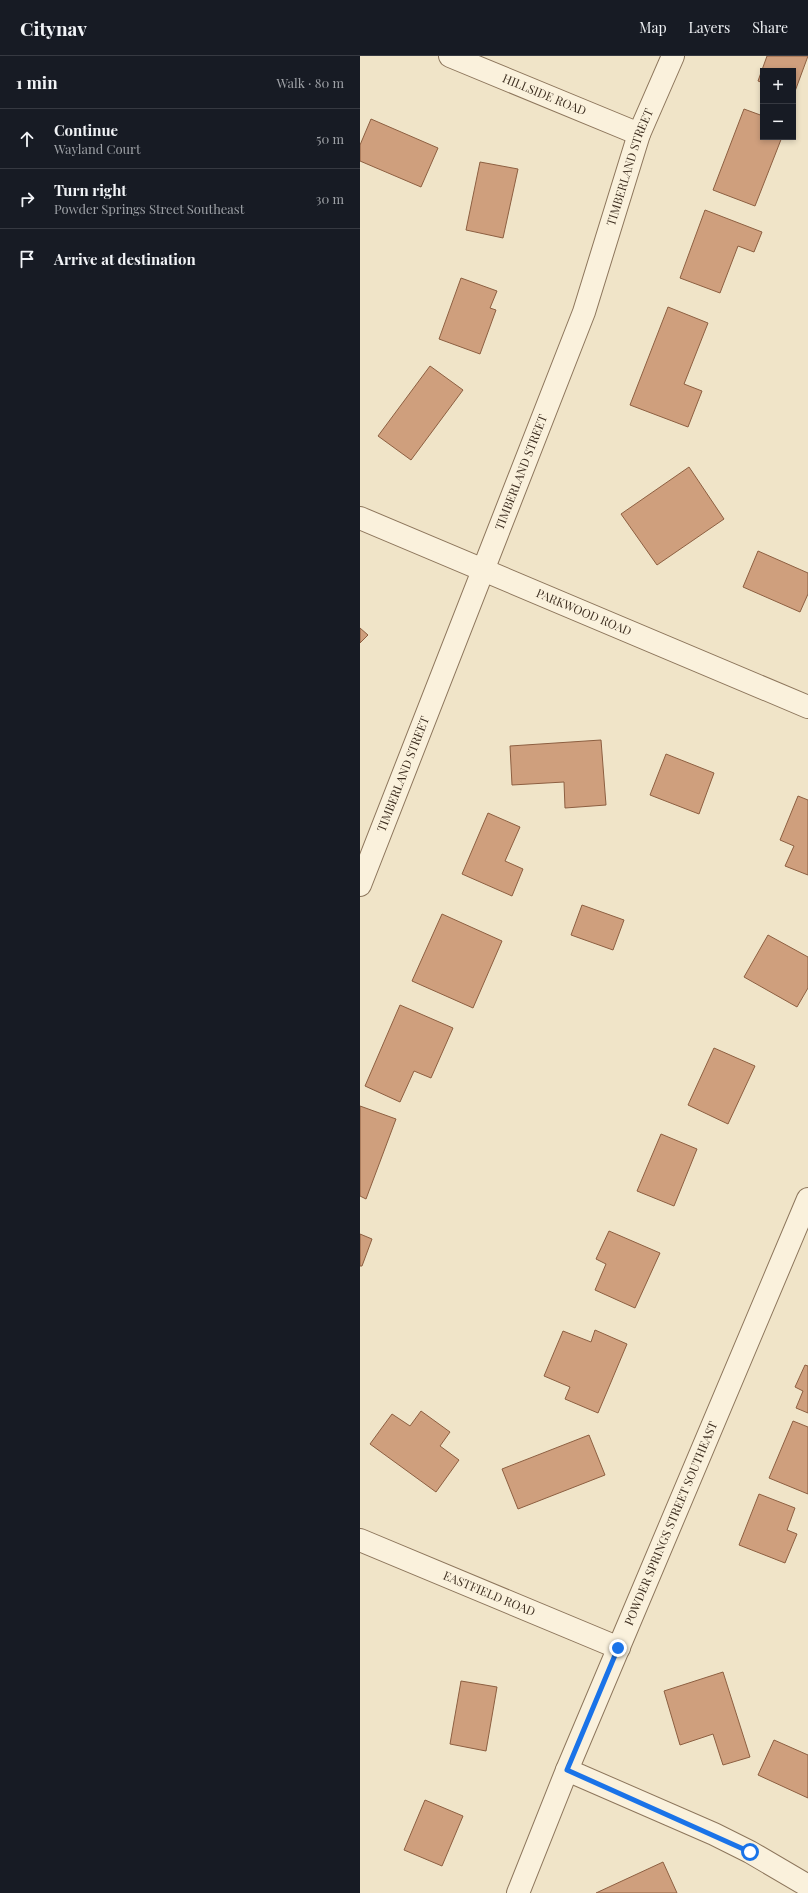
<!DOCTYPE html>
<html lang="en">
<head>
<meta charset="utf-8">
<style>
	:root { --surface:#171b24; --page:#242831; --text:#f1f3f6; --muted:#9ea1a6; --line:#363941 }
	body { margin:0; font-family:"Playfair Display",serif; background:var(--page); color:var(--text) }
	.controls { position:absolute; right:12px; top:12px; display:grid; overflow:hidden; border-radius:0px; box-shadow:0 2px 6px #0003 }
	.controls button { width:36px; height:36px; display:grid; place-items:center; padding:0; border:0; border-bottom:1px solid var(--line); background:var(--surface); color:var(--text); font:20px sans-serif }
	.stop { position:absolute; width:12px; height:12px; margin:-9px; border:3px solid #1a73e8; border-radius:50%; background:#fff }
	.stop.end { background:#1a73e8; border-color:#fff; box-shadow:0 1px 4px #0008 }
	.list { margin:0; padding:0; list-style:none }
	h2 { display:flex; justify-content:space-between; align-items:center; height:52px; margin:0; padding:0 16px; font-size:17px }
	h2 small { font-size:13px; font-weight:400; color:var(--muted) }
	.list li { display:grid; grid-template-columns:26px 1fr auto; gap:12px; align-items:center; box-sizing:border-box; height:60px; padding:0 16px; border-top:1px solid var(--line) }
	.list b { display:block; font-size:15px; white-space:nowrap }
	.list p { margin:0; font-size:13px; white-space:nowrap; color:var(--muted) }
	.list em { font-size:13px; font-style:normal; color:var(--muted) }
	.icon { flex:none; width:22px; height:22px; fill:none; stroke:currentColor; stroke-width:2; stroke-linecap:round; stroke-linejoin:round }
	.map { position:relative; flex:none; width:448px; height:1837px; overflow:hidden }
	header { display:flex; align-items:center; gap:24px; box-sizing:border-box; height:56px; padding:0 20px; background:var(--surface); border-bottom:1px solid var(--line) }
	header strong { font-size:19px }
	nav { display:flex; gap:22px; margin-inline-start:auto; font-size:14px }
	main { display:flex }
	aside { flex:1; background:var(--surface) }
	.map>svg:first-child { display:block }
	.building { fill:#cf9f7d; stroke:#8d5f41 }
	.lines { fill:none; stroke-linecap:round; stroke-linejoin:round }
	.minor-casing { stroke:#8d765c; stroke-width:24 }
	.tertiary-casing { stroke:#8d765c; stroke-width:24 }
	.minor { stroke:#faf1dc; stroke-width:22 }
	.tertiary { stroke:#faf1dc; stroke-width:22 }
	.route { stroke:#1a73e8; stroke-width:5 }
	.labels { text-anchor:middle; stroke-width:3; stroke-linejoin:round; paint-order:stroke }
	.street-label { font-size:12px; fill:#3d2e20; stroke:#f7eed8 }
</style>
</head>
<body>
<header>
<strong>Citynav</strong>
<nav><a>Map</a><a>Layers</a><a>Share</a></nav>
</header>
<main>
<aside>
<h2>1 min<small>Walk · 80 m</small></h2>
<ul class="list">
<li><svg class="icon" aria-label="ahead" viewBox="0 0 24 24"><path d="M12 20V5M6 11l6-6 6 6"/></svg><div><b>Continue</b><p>Wayland Court</p></div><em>50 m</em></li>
<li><svg class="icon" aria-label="right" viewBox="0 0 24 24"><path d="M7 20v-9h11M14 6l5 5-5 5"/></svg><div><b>Turn right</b><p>Powder Springs Street Southeast</p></div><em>30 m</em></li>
<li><svg class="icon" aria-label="arrive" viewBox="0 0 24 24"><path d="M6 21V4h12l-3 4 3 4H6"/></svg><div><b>Arrive at destination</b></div></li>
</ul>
</aside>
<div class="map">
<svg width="448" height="1837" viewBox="0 0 448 1837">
	<rect width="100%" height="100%" fill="#f0e4c8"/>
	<g class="building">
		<polygon points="407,0 448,0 434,38 433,15 403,15 403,27 398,25"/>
		<polygon points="384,53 403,60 403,81 422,81 395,150 353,134"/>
		<polygon points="11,63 78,92 61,131 0,105 0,89"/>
		<polygon points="120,106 158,113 143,182 106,174"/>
		<polygon points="345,154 402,176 394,196 378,190 360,237 320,222"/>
		<polygon points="101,222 137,235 130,252 136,254 120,298 79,283"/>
		<polygon points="308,251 348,267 324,328 342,335 328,371 270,349"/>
		<polygon points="70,310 103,334 51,404 18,380"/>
		<polygon points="329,411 364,463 297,509 261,458"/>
		<polygon points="398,495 448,517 448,538 440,556 383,531"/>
		<polygon points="0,572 8,579 0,587"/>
		<polygon points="241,684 246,749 205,752 204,726 152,729 150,690"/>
		<polygon points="306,698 354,717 339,758 290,739"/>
		<polygon points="438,740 448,744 448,819 425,810 434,790 420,784"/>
		<polygon points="128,757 160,771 145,805 163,813 152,840 102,818"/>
		<polygon points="222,849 264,864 253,894 211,879"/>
		<polygon points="82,858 142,885 113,952 52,925"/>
		<polygon points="408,879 448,901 448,932 437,951 384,921"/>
		<polygon points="40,949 93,972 71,1022 54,1015 40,1046 5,1030"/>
		<polygon points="354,992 395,1010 368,1068 328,1049"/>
		<polygon points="0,1050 36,1063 6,1143 0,1140"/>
		<polygon points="301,1078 337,1093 314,1150 277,1135"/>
		<polygon points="249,1175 300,1197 275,1252 235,1234 246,1208 236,1203"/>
		<polygon points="0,1178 12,1183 2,1210 0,1210"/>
		<polygon points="235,1274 267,1288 238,1357 205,1343 210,1331 184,1320 203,1275 231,1286"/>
		<polygon points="445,1309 448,1310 448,1357 436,1352 443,1335 435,1331"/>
		<polygon points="61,1355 90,1376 80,1390 99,1404 76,1436 10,1388 32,1358 50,1370"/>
		<polygon points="433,1365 448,1371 448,1438 409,1422"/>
		<polygon points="229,1379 245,1419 158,1453 142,1413"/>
		<polygon points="399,1438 435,1452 427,1474 437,1478 425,1507 379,1489"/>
		<polygon points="363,1616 390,1701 363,1709 353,1678 320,1689 304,1635"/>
		<polygon points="101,1625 137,1631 126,1695 90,1688"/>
		<polygon points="414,1684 448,1699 448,1742 398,1719"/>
		<polygon points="65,1744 103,1760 82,1810 44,1794"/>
		<polygon points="303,1806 317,1837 236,1837"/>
	</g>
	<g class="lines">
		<g class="minor-casing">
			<g id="minor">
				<path id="s1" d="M90,0l189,78"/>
				<path id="s2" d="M0,462l448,189"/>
				<path id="s3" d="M0,829l224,-573 55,-178 34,-78"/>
				<path id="s4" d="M0,1484l259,108"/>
				<polyline points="207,1714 354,1778 390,1796 448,1830"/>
			</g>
		</g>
		<g class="tertiary-casing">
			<g id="tertiary">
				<path id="s5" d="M158,1837l49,-123 241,-571"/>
			</g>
		</g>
		<use href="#minor" class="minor"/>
		<use href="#tertiary" class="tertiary"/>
	</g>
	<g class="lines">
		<polyline class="route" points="258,1592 207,1714 390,1796"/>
	</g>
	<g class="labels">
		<g class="street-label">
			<text dy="4" stroke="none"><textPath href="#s1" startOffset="102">HILLSIDE ROAD</textPath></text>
			<text dy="4" stroke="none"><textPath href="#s3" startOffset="767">TIMBERLAND STREET</textPath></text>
			<text dy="4" stroke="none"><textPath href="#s3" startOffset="443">TIMBERLAND STREET</textPath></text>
			<text dy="4" stroke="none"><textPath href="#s2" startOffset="243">PARKWOOD ROAD</textPath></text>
			<text dy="4" stroke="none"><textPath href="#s3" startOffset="119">TIMBERLAND STREET</textPath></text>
			<text dy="4" stroke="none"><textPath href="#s5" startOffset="400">POWDER SPRINGS STREET SOUTHEAST</textPath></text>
			<text dy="4" stroke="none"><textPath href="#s4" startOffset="140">EASTFIELD ROAD</textPath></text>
		</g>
	</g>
</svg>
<div class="controls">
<button>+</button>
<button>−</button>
</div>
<div class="stop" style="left:390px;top:1796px"></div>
<div class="stop end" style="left:258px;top:1592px"></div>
</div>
</main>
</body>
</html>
